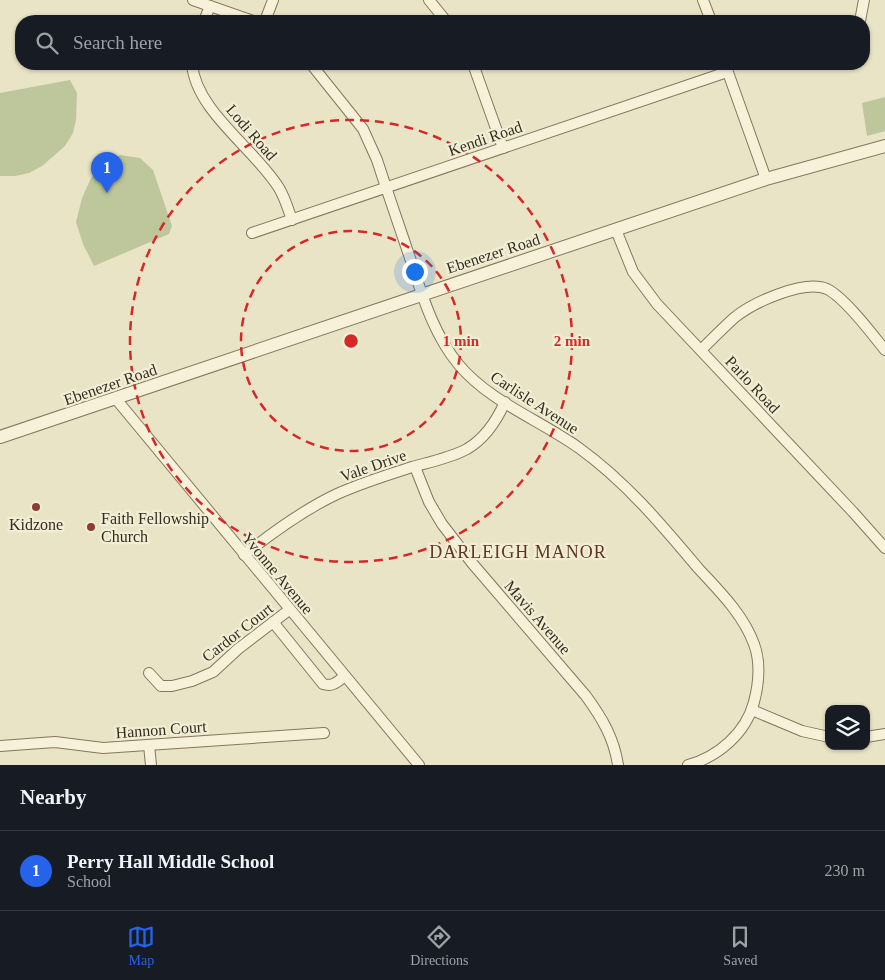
<!DOCTYPE html>
<html lang="en">
<head>
<meta charset="utf-8">
<style>
	:root { --surface:#171b24; --page:#242831; --text:#f1f3f6; --muted:#9ea1a6; --line:#363941; --accent:#2563eb }
	body { margin:0; font-family:"Times New Roman",serif; background:var(--page); color:var(--text) }
	.controls { position:absolute; right:15px; bottom:15px; display:grid; overflow:hidden; border-radius:10px; box-shadow:0 1px 4px #0004 }
	.controls button { width:45px; height:45px; display:grid; place-items:center; padding:0; border:0; border-bottom:1px solid var(--line); background:var(--surface); color:var(--text); font:25px sans-serif }
	.you { position:absolute; left:414px; top:271px; width:18px; height:18px; margin:-12px; border:4px solid #fff; border-radius:50%; background:#1a73e8; box-shadow:0 0 0 8px #1a73e833 }
	.badge { display:grid; place-items:center; width:32px; height:32px; border-radius:50%; background:var(--accent); color:#fff; font-size:16px; font-weight:700 }
	.pin { position:absolute; translate:-50% -41px; filter:drop-shadow(0 1px 2px #0008) }
	.pin::after { content:''; position:absolute; top:26px; width:18px; height:15px; background:inherit; clip-path:polygon(0 0,100% 0,50% 100%) }
	.list { margin:0; padding:0; list-style:none }
	h2 { display:flex; justify-content:space-between; align-items:center; height:65px; margin:0; padding:0 20px; font-size:21px }
	h2 small { font-size:16px; font-weight:400; color:var(--muted) }
	.list li { display:grid; grid-template-columns:32px 1fr auto; gap:15px; align-items:center; box-sizing:border-box; height:80px; padding:0 20px; border-top:1px solid var(--line) }
	.list b { display:block; font-size:19px; white-space:nowrap }
	.list p { margin:0; font-size:16px; white-space:nowrap; color:var(--muted) }
	.list em { font-size:16px; font-style:normal; color:var(--muted) }
	.icon { flex:none; width:28px; height:28px; fill:none; stroke:currentColor; stroke-width:2; stroke-linecap:round; stroke-linejoin:round }
	.map { position:relative; flex:none; width:885px; height:765px; overflow:hidden }
	.search { position:absolute; background:var(--surface); box-shadow:0 1px 4px #0004; left:15px; right:15px; top:15px; height:55px; display:flex; align-items:center; gap:12px; box-sizing:border-box; padding:0 18px; border-radius:20px; color:var(--muted); font-size:19px }
	.sheet { height:145px; background:var(--surface) }
	nav { display:flex; justify-content:space-around; align-items:center; box-sizing:border-box; height:70px; border-top:1px solid var(--line); background:var(--surface); font-size:14px; color:var(--muted) }
	nav a { display:grid; justify-items:center; gap:2px }
	nav .on { color:var(--accent) }
	.map>svg:first-child { display:block }
	.green { fill:#bdc79b }
	.lines { fill:none; stroke-linecap:round; stroke-linejoin:round }
	.minor-casing { stroke:#84775d; stroke-width:12 }
	.tertiary-casing { stroke:#84775d; stroke-width:14 }
	.minor { stroke:#f6f1d8; stroke-width:10 }
	.tertiary { stroke:#f6f1d8; stroke-width:12 }
	.ring { fill:none; stroke:#d62828; stroke-width:2.5; stroke-dasharray:9 6 }
	.poi-dot { fill:#8e3d32; stroke:#f2eed5; stroke-width:2 }
	.labels { text-anchor:middle; stroke-width:4.5; stroke-linejoin:round; paint-order:stroke }
	.street-label { font-size:16px; fill:#352d20; stroke:#f2eed5 }
	.poi-label { font-size:16px; fill:#352d20; stroke:#f2eed5; text-anchor:start }
	.neighbourhood-label { font-size:18px; letter-spacing:1px; fill:#5e3723; stroke:#f2eed5 }
	.centre { fill:#d62828; stroke:#f2eed5; stroke-width:2.5 }
	.ring-label { font-size:15px; text-anchor:middle; font-weight:bold; fill:#d62828; stroke:#f2eed5; stroke-width:4.5; stroke-linejoin:round; paint-order:stroke }
</style>
</head>
<body>
<div class="map">
<svg width="885" height="765" viewBox="0 0 885 765">
	<rect width="100%" height="100%" fill="#eae4c6"/>
	<g class="green">
		<polygon points="70,80 77,93 76,120 73,133 65,146 42,166 29,173 15,176 0,176 0,93"/>
		<polygon points="885,97 885,131 867,136 862,103"/>
		<polygon points="120,155 140,158 153,170 172,226 169,234 94,266 83,244 76,222 82,198 91,178"/>
	</g>
	<g class="lines">
		<g class="minor-casing">
			<g id="minor">
				<polyline points="193,0 253,21"/>
				<polyline points="429,0 446,21"/>
				<polyline points="703,0 711,21"/>
				<polyline points="204,21 210,6"/>
				<polyline points="265,21 273,0"/>
				<polyline points="860,21 864,0"/>
				<path d="M192,64c4,47 62,84 87,124 6,10 9,21 13,32"/>
				<path d="M311,64l52,65 14,31c11,34 23,68 34,101 12,37 23,74 48,104 31,37 81,55 120,83 47,34 82,76 119,120 21,23 45,46 56,76 7,19 5,39 0,58 -8,31 -36,55 -66,63"/>
				<polyline points="473,64 503,148"/>
				<polyline points="725,64 766,179"/>
				<polyline points="616,230 633,272 657,304 853,512 885,548"/>
				<polyline points="252,233 727,72"/>
				<path d="M701,350c11,-11 22,-22 33,-32 18,-15 70,-39 93,-29 18,9 45,45 58,61"/>
				<polyline points="116,399 419,765"/>
				<path d="M415,467l14,35 13,22 30,39 114,133c16,22 28,42 32,69"/>
				<path d="M244,555c29,-23 59,-45 93,-61 24,-11 50,-19 75,-27 18,-5 38,-9 55,-18 17,-10 30,-29 38,-47"/>
				<path d="M273,622l50,62c10,3 14,-2 22,-8"/>
				<polyline points="149,673 161,686 172,686 192,681 213,672 238,649 289,610"/>
				<polyline points="752,710 802,731 829,737"/>
				<polyline points="866,737 885,734"/>
				<polyline points="149,745 151,765"/>
				<polyline points="0,746 55,742 103,748 324,733"/>
			</g>
		</g>
		<g class="tertiary-casing">
			<polyline id="tertiary" points="0,437 766,179 885,146"/>
		</g>
		<use href="#minor" class="minor"/>
		<use href="#tertiary" class="tertiary"/>
	</g>
	<g class="ring">
		<circle cx="351" cy="341" r="110"/>
		<circle cx="351" cy="341" r="221"/>
	</g>
	<g class="poi-dot">
		<circle cx="36" cy="507" r="5"/>
		<circle cx="91" cy="527" r="5"/>
	</g>
	<g class="labels">
		<g class="street-label">
			<text transform="translate(252 132) rotate(49)" y="6">Lodi Road</text>
			<text transform="translate(485 138) rotate(-19)" y="6">Kendi Road</text>
			<text transform="translate(493 253) rotate(-18)" y="6">Ebenezer Road</text>
			<text transform="translate(110 384) rotate(-19)" y="6">Ebenezer Road</text>
			<text transform="translate(753 384) rotate(47)" y="6">Parlo Road</text>
			<text transform="translate(535 402) rotate(33)" y="6">Carlisle Avenue</text>
			<text transform="translate(373 465) rotate(-19)" y="6">Vale Drive</text>
			<text transform="translate(278 573) rotate(50)" y="6">Yvonne Avenue</text>
			<text transform="translate(538 617) rotate(49)" y="6">Mavis Avenue</text>
			<text transform="translate(237 632) rotate(-38)" y="6">Cardor Court</text>
			<text transform="translate(161 729) rotate(-4)" y="6">Hannon Court</text>
		</g>
		<g class="poi-label">
			<text x="101" y="524">Faith Fellowship<tspan x="101" dy="18">Church</tspan></text>
			<text x="36" y="530" text-anchor="middle">Kidzone</text>
		</g>
		<g class="neighbourhood-label">
			<text x="518" y="558">DARLEIGH MANOR</text>
		</g>
	</g>
	<circle cx="351" cy="341" r="8" class="centre"/>
	<g class="ring-label">
		<text x="461" y="346">1 min</text>
		<text x="572" y="346">2 min</text>
	</g>
</svg>
<div class="controls">
<button><svg class="icon" aria-label="layers" viewBox="0 0 24 24"><path d="M12 4l9 5-9 5-9-5zM3 14l9 5 9-5"/></svg></button>
</div>
<div class="you"></div>
<div class="pin badge" style="left:107px;top:193px">1</div>
<div class="search"><svg class="icon" aria-label="search" viewBox="0 0 24 24"><circle cx="10" cy="10" r="6"/><path d="M15 15l6 6"/></svg>Search here</div>
</div>
<section class="sheet">
<h2>Nearby<small></small></h2>
<ul class="list">
<li><span class="badge">1</span><div><b>Perry Hall Middle School</b><p>School</p></div><em>230 m</em></li>
</ul>
</section>
<nav>
<a class="on"><svg class="icon" aria-label="map" viewBox="0 0 24 24"><path d="M3 6l6-2 6 2 6-2v14l-6 2-6-2-6 2zM9 4v14M15 6v14"/></svg>Map</a>
<a><svg class="icon" aria-label="directions" viewBox="0 0 24 24"><path d="M12 3l9 9-9 9-9-9zM9 14v-3h6M13 9l2 2-2 2"/></svg>Directions</a>
<a><svg class="icon" aria-label="saved" viewBox="0 0 24 24"><path d="M7 4h10v16l-5-4-5 4z"/></svg>Saved</a>
</nav>
</body>
</html>
